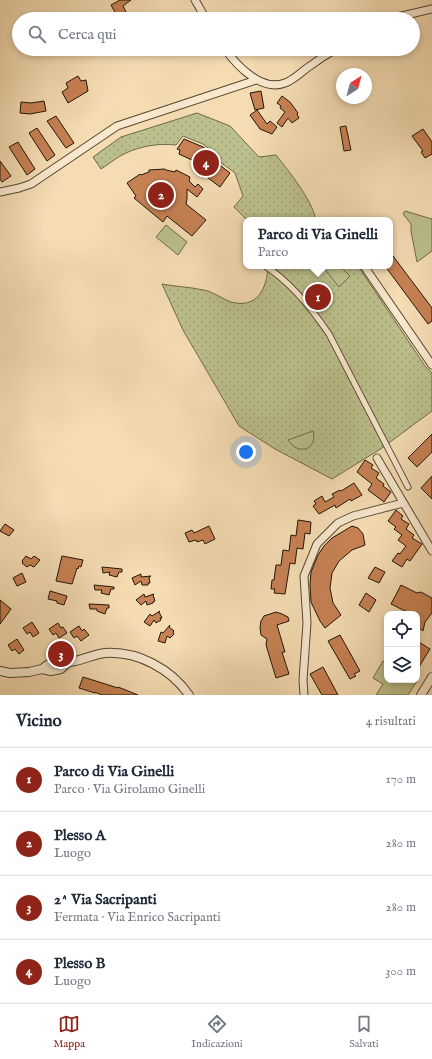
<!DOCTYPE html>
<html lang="it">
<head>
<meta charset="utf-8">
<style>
	:root { --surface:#fff; --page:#f6f6f7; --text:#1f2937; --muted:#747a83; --line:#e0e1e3; --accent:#8f2418 }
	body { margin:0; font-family:"IM FELL English",serif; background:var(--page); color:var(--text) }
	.controls { position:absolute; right:12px; bottom:12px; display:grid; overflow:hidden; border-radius:8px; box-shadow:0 2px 6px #0003 }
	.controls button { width:36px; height:36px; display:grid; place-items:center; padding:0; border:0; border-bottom:1px solid var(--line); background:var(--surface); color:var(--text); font:20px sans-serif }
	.compass { position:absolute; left:336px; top:68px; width:36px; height:36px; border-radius:50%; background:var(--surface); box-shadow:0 2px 6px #0003; rotate:36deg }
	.you { position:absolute; left:246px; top:452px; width:14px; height:14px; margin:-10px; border:3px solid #fff; border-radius:50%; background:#1a73e8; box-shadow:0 0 0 6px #1a73e833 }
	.badge { display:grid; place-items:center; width:26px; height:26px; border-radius:50%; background:var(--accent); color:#fff; font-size:13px; font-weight:700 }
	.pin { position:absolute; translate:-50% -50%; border:2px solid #fff; box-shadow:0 1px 4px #0006 }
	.popup { position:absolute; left:243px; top:217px; width:150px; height:52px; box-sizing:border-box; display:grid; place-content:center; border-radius:8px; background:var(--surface); filter:drop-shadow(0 1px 3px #0005); font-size:13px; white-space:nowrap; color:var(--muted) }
	.popup b { font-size:15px; color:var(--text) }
	.popup::after { content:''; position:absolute; left:50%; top:100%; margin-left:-8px; border:8px solid transparent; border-top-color:var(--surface) }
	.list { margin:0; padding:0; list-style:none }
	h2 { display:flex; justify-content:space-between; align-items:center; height:52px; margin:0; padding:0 16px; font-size:17px }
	h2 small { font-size:13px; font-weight:400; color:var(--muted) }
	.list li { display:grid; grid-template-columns:26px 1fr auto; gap:12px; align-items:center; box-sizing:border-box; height:64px; padding:0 16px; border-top:1px solid var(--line) }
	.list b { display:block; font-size:15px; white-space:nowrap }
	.list p { margin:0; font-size:13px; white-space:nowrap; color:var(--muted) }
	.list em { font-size:13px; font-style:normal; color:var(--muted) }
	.icon { flex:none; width:22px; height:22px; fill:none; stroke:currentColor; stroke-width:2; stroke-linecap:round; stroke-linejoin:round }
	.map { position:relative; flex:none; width:432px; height:695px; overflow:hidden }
	.search { position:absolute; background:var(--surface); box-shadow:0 2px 6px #0003; left:12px; right:12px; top:12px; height:44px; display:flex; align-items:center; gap:10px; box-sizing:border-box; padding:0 14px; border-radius:22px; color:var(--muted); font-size:15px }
	.sheet { height:308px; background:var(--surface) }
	nav { display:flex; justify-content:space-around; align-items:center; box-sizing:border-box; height:56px; border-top:1px solid var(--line); background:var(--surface); font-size:11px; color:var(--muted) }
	nav a { display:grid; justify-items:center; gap:2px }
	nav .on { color:var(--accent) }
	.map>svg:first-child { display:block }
	.grass { fill:url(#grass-dots); stroke:#6e6a49 }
	.garden { fill:#bcc08c; stroke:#6e6a49 }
	.building { fill:#c78154; stroke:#211506 }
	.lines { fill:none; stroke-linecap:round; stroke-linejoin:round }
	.pedestrian-casing { stroke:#564731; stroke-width:7 }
	.minor-casing { stroke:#564731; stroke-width:9 }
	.tertiary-casing { stroke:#564731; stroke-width:10 }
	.pedestrian { stroke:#f8e8ce; stroke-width:5 }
	.minor { stroke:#f8e8ce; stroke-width:7 }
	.tertiary { stroke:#f8e8ce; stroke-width:8 }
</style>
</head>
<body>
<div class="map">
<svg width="432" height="695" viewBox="0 0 432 695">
	<defs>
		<pattern id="grass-dots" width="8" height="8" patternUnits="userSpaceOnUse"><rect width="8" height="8" fill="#bcc08c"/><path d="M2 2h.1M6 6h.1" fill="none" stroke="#a1a477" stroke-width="1.8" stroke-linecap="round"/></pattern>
	</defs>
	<rect width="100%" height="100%" fill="#f5dcb3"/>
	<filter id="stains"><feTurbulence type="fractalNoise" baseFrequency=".005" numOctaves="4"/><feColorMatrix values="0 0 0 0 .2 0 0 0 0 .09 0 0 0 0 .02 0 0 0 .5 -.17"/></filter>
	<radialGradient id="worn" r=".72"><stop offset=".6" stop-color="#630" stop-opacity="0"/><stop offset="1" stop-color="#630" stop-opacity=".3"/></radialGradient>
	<g class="grass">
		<path d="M197,113l33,13 29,31 17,-2c14,18 35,43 40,65h-69l-13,-13 9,-11 -8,-23 -20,-15 2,-3 -14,-11 -20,-8 -7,9c-17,-2 -35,1 -50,8 -9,4 -17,11 -25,16l-8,-12 28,-20z"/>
		<path d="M268,266h90l67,100 7,7v38l-50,37 -50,31 -57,-30 -36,-23 -56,-96 -21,-46c15,3 31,3 46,7 8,3 15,8 23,11 26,7 36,-13 37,-36z"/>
	</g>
	<g class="garden">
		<polygon points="405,211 432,219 432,251 417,262 411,231 411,224 403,214"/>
		<polygon points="166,225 187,242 178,255 156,237"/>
		<polygon points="325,266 340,266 350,276 339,287 323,267"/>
		<path d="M313,431c5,19 -15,25 -25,9z"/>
		<polygon points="383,661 387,664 387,680 414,680 417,681 408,695 376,695 383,684 373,678"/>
	</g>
	<g class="building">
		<polygon points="120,0 131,0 123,6 126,12 117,16 111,5"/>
		<polygon points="78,76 81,81 86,80 88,91 68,103 62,92 68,88 66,83"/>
		<polygon points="261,91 264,108 255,110 250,93"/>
		<polygon points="282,96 290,102 298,113 297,114 299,118 292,123 288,118 282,127 277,123 285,112 280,108 281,106 277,103"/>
		<polygon points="44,101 46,111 30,114 20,113 21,102 31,103"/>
		<polygon points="257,110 267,124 270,121 277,127 272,134 260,129 250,115"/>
		<polygon points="56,116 74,143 66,148 47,121"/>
		<polygon points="346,126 351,150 344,151 340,127"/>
		<polygon points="37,128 55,155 47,161 29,133"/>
		<polygon points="423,129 432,142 432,154 425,158 421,152 423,151 412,136"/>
		<polygon points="184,139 203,147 215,156 212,159 230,173 220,187 195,168 194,164 194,161 179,154 180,150 177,149"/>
		<polygon points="18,142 35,169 27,175 9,147"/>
		<polygon points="0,161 11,176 2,182 0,179"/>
		<polygon points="165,169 166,170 175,172 176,170 190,177 189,181 195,187 198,184 203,189 197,197 187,189 187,199 186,204 206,220 192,236 167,216 163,222 134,198 136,196 127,183 140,174 141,175 149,172 149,170"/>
		<polygon points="390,252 432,308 432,321 428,324 385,266 390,266"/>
		<polygon points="432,434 432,452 417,467 408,458"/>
		<polygon points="365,460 373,465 371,468 379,473 376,478 384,484 383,486 391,492 384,502 368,490 372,484 357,472"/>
		<polygon points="432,476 432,499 421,488"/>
		<polygon points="354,483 362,495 351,501 350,499 336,508 335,505 319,514 313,506 316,504 314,501 322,496 325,502 334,497 332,494 340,490 341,491"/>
		<polygon points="396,510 403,516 401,519 409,524 406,529 414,535 412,538 422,544 410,561 407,559 402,567 392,561 398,553 400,554 406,546 398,540 402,535 394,529 396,527 388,521"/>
		<polygon points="298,520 311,522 310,534 305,533 303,549 297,548 295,564 290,563 285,594 274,593 275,589 271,589 272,580 274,580 276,565 281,565 283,550 289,551 291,535 296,536"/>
		<polygon points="5,524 14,530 9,536 0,531"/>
		<polygon points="209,526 215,539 205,544 203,540 197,542 196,540 189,542 185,533 192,530 194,533"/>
		<polygon points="352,526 358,528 363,534 365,545 352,550 339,561 332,573 330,588 333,603 341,615 325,628 320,621 311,602 310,585 311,572 318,555 324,546 332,538"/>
		<polygon points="26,556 31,559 34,556 40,560 34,567 30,565 27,567 22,563 23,562 22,561"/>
		<polygon points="62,556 83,560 81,567 79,566 78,569 77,568 72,584 56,581"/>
		<polygon points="102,567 122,569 122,572 119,572 117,577 109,575 110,572 103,573"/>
		<polygon points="375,567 385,572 379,583 368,578"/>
		<polygon points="22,573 26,582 17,586 13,578"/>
		<polygon points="141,574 141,577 151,576 149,577 150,583 148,583 148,585 142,585 141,581 135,585 132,578"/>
		<polygon points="94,585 114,587 114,589 111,589 109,595 101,593 102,590 95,590"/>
		<polygon points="401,585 417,593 421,592 432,598 432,613 425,622 423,631 417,626 417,614 411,614 391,604"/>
		<polygon points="50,591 67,596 64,605 57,603 57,601 48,599"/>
		<polygon points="366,593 376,600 369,612 359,605"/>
		<polygon points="144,594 145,597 154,594 153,595 155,601 153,602 153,603 147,605 146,601 141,605 136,600"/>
		<polygon points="0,600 11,609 0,624"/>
		<polygon points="89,604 109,605 109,608 107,608 105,614 97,611 97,609 90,609"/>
		<polygon points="160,611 159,612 162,618 160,618 161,620 156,623 154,620 150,626 144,622 150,614 152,616"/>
		<polygon points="276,612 282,614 288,617 289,621 277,625 285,652 282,652 289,674 276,678 266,645 267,639 261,635 260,627 261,621 264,616"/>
		<polygon points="32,622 39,633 33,637 30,632 27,634 23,628"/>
		<polygon points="58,623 61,628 63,627 67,633 59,638 56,633 53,635 49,629"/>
		<polygon points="170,625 169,627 174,631 173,632 174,634 170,638 167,636 165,643 158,641 161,632 163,633"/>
		<polygon points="79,626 82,631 84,629 89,635 81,641 77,636 74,638 70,632"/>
		<polygon points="340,635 360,671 354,674 356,676 350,679 328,641"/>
		<polygon points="17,639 24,650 19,654 15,649 12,651 8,645"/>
		<polygon points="417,641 430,649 417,670"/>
		<polygon points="323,667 330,680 338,695 322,695 310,674"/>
		<polygon points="83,677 118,688 118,687 138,695 102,695 95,692 95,693 79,688"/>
	</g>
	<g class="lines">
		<g class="pedestrian-casing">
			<path id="pedestrian" d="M265,266c26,16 47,43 64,68l79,153"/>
		</g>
		<g class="minor-casing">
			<g id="minor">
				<polyline points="195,0 206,19"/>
				<polyline points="389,19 432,9"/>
				<path d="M225,49c12,17 37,43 60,34 9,-3 17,-12 25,-17 8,-6 17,-12 26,-17"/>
				<polyline points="0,192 19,188 31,184 117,126 256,80"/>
				<polyline points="364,266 432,365"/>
				<polyline points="377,458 432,551"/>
				<polyline points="304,695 303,680 307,623 304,576 317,544 338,523 353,516 403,503"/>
			</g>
		</g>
		<g class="tertiary-casing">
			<g id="tertiary">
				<path d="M42,669c14,-12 18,-5 33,-8 10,-2 20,-7 30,-8 33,-2 66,16 84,42"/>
				<polyline points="0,671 10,673 29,672 42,669 51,671 61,669 68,662"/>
				<polyline points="421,695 432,677"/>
			</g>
		</g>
		<use href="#pedestrian" class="pedestrian"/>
		<use href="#minor" class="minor"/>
		<use href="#tertiary" class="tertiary"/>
	</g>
	<rect width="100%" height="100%" filter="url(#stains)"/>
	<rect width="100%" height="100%" fill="url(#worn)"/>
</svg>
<div class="controls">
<button><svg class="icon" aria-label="locate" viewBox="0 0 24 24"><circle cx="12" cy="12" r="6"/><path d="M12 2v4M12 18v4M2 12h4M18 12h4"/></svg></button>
<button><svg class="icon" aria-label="layers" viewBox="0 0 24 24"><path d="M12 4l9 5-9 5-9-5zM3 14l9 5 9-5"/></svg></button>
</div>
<svg class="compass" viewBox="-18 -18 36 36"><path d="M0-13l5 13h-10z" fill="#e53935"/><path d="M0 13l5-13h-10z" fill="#747a83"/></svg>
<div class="you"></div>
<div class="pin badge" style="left:318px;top:297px">1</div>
<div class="popup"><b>Parco di Via Ginelli</b>Parco</div>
<div class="pin badge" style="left:161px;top:195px">2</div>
<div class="pin badge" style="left:61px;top:654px">3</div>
<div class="pin badge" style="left:206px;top:163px">4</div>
<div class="search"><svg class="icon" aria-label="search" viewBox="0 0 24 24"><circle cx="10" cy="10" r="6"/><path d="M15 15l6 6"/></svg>Cerca qui</div>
</div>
<section class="sheet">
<h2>Vicino<small>4 risultati</small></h2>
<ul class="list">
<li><span class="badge">1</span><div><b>Parco di Via Ginelli</b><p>Parco · Via Girolamo Ginelli</p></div><em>170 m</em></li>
<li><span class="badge">2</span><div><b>Plesso A</b><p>Luogo</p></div><em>280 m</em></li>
<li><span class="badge">3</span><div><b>2^ Via Sacripanti</b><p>Fermata · Via Enrico Sacripanti</p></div><em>280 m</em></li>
<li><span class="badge">4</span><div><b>Plesso B</b><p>Luogo</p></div><em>300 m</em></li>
</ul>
</section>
<nav>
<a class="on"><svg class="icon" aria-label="map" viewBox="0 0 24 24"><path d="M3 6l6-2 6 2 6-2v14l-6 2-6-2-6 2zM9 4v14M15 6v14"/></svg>Mappa</a>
<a><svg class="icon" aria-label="directions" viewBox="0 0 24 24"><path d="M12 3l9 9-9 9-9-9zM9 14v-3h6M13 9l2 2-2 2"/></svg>Indicazioni</a>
<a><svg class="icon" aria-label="saved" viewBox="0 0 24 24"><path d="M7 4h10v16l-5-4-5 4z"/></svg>Salvati</a>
</nav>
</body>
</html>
